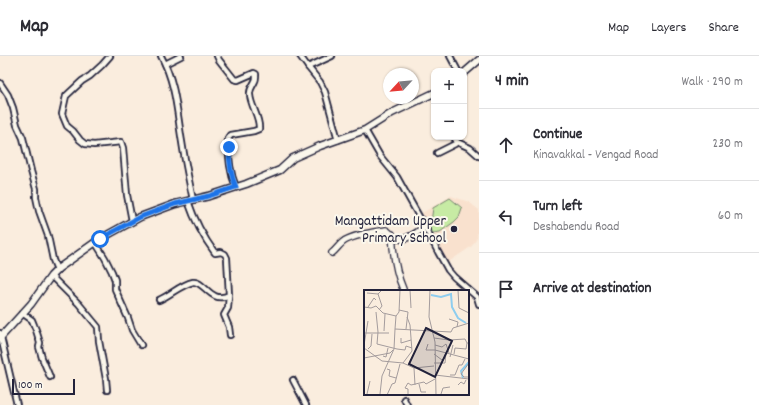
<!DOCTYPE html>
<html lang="en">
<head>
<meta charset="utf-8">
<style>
	:root { --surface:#fff; --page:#f2f2f3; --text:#2b2b33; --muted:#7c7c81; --line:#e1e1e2 }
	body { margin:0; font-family:Dekko,sans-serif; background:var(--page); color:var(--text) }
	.controls { position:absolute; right:12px; top:12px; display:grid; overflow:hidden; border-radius:8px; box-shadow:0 1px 3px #0004 }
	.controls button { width:36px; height:36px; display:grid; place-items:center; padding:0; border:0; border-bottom:1px solid var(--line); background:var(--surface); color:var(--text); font:20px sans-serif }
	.compass { position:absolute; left:383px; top:12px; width:36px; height:36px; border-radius:50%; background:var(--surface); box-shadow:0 1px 3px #0004; rotate:244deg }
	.scale { position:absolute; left:12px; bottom:10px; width:63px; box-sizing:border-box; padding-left:4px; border:2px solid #22223b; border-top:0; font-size:11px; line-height:14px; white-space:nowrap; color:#22223b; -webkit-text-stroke:3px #fbf7ec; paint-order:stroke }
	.stop { position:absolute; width:12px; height:12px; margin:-9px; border:3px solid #1a73e8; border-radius:50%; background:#fff }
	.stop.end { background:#1a73e8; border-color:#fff; box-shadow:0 1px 4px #0008 }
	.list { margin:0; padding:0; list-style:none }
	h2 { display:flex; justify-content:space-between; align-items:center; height:52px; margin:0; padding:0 16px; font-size:17px }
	h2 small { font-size:13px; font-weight:400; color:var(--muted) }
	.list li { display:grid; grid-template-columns:26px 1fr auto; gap:12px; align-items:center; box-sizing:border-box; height:72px; padding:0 16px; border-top:1px solid var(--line) }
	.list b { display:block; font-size:15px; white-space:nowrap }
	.list p { margin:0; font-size:13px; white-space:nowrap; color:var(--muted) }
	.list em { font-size:13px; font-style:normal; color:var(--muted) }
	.icon { flex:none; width:22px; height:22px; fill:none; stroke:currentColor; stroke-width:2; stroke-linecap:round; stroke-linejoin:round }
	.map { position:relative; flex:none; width:479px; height:349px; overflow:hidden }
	header { display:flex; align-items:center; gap:24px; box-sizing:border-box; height:56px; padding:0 20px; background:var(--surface); border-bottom:1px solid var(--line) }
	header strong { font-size:19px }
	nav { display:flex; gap:22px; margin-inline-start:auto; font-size:14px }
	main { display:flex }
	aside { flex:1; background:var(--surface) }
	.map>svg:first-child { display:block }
	.built { fill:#f9e1ce }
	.green { fill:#c7eba4; stroke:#748670 }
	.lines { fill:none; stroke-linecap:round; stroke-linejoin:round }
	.minor-casing { stroke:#22223b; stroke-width:8 }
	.tertiary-casing { stroke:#22223b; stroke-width:8 }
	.secondary-casing { stroke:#22223b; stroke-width:9 }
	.minor { stroke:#fbf7ec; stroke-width:4.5 }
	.tertiary { stroke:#fbf7ec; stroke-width:5.5 }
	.secondary { stroke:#fbf7ec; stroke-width:6 }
	.route { stroke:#1a73e8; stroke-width:5 }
	.poi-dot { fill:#22223b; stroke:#fbf7ec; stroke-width:1.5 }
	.labels { text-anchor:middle; stroke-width:4; stroke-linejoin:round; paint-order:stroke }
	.poi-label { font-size:15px; fill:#22223b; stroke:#fbf7ec; text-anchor:end }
	.inset-river { fill:none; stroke:#8ecdef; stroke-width:2 }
	.inset-road { fill:none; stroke:#a49c9d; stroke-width:1 }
	.view { fill:#22223b; fill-opacity:0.15; stroke:#22223b; stroke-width:2 }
	.inset-edge { fill:none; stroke:#22223b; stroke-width:2 }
</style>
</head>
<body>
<header>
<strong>Map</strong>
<nav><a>Map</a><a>Layers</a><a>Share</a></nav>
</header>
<main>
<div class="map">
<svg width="479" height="349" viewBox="0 0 479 349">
	<rect width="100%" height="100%" fill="#faedde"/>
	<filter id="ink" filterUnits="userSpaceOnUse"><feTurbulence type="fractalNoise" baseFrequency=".025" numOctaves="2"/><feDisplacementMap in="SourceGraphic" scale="8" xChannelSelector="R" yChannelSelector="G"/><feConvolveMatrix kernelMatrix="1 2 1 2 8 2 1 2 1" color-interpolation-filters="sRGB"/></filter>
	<g filter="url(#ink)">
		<polygon class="built" points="451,140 469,146 479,154 479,164 477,182 472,190 447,207 444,206 422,157"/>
		<polygon class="green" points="450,142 462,152 459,161 454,166 440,176 433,177 430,173 433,152"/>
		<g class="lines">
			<g class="minor-casing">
				<g id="minor">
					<polyline points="110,0 102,9 90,20 82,25 66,40 62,58 67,70 73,75 80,84 85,88 94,89 121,86 123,92 127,139 132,165"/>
					<path d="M161,0c15,27 16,57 21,86 3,20 7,39 11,58"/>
					<path d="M217,0l2,4 15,19 4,1 16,-7 2,1c0,1 0,6 -1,7 -2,5 -6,8 -5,14 1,12 10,22 9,34l-5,2 -23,4 -3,4c1,17 1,32 8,48"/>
					<polyline points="300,0 308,11 320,26 325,36 338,84"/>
					<polyline points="450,0 458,15"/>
					<polyline points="165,8 181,0"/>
					<polyline points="308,11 332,0"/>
					<polyline points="0,27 8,39 13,52 17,69 23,82 31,115 36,133 36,141 39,155 48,180 53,204 57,214"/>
					<polyline points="365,74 380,100 397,121 426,173 438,196 448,214 454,221 477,241 479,248"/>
					<polyline points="454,81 457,86 470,92 479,100"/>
					<polyline points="437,97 455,88 457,86"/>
					<polyline points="95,186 105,202 112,216 115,224 115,233 128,262 132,274 141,289"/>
					<polyline points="51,220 79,248 98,271 99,285 106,323 107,334"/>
					<polyline points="229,239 228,252 224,259 229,271 230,279"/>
					<path d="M159,244c12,-5 21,-15 34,-18 11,-2 18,23 36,13l-2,-37 -2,-4 -4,-2 -6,1c-11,-15 -21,-34 -27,-52"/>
					<polyline points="22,257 32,264 36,274 40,287 39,291 42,302 50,321"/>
					<polyline points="0,277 17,349"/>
					<polyline points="293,324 306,349"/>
					<polyline points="404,343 407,349"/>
				</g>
			</g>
			<g class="tertiary-casing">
				<g id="tertiary">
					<path d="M392,178c1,19 3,37 11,55v2"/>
					<path d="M332,197c4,-3 7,-8 11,-11 8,-7 32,-10 43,-12 4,2 6,6 10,8 9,5 22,-7 29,-11"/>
				</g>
			</g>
			<g class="secondary-casing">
				<g id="secondary">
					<polyline points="464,17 479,4"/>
					<polyline points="0,282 31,248 51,220 59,212 100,183 140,161 175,148 209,140 246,128 280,114 293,102 320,90 365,74 392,57 434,37"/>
				</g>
			</g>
			<use href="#minor" class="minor"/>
			<use href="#tertiary" class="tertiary"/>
			<use href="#secondary" class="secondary"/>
		</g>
	</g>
	<g class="lines" filter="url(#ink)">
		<path class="route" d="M100,183l40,-22 35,-13 34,-8 27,-9c-6,-13 -7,-26 -7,-40"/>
	</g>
	<circle class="poi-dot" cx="454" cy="173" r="4"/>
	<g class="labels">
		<g class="poi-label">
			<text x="446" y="169">Mangattidam Upper<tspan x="446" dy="17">Primary School</tspan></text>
		</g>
	</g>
	<g transform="translate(364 234)">
		<rect width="105" height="105" fill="#faedde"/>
		<path class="inset-river" d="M67,5l10,2 10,-3 1,13 6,11 8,5M99,88l-2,-7 8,-9"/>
		<path class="inset-road" d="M46,0l1,18M66,0l-1,27 6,25 1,53M94,0l1,18 10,5M3,3l11,1 4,-4M14,4l4,12 -3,4M0,17l7,1 5,-2 7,7 13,3 -1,13M4,17l6,-9 2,2M35,20l9,2 -2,17M12,22l2,20M32,26l3,-4 1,-22M85,29l9,3 -1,5M20,41l1,-17M14,42l-1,12 20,5 8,1 1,-4 6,2M0,43h25M37,48v5l10,-3M70,48l15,2 16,-1 2,4M64,54l-2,6h9M0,55l4,-24M71,55l7,2 4,-3 3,9M0,58l18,13 21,2 9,-12 -2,-26 -3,-8M4,59l3,-3 1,-12M71,60l34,9M70,64l8,6 4,-3M90,64l1,-6 11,1 1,-6h2M19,66l3,1 2,-9M86,67l3,-12M0,68l26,-5 3,-3M39,73l11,5 20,-2M70,73h11l1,-10M105,73l-8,11 3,3h5M50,78l1,17M23,79l3,1 -1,6 7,2M71,85l34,4M86,85h5l4,-10h3l3,-6M55,94l2,8h5M94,95l3,-3 3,2 2,-4M3,104l3,-13M16,104l2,-18 12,-27 1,-20 56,3 2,-4 16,-5M77,104l2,-6 7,-1M23,105l5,-11 3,-1 5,-19M44,105v-6l-3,-1 3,-5 3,2 13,-3 2,2 9,-5"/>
		<path class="view" d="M62,38l26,13 -17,36 -26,-13z"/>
		<rect width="105" height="105" class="inset-edge"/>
	</g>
</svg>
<div class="controls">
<button>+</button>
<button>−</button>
</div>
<svg class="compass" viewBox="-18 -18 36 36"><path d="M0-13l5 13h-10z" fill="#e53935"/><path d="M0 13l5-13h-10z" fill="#7c7c81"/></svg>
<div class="scale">100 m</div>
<div class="stop" style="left:100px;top:183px"></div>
<div class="stop end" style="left:229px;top:91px"></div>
</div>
<aside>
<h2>4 min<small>Walk · 290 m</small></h2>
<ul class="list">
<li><svg class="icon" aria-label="ahead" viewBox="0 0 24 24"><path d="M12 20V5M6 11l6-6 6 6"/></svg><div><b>Continue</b><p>Kinavakkal - Vengad Road</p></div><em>230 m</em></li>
<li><svg class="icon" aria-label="left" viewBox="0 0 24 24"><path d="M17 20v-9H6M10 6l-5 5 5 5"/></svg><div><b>Turn left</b><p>Deshabendu Road</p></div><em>60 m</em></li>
<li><svg class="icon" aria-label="arrive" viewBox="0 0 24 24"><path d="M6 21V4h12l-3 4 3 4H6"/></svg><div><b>Arrive at destination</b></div></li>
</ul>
</aside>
</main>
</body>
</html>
